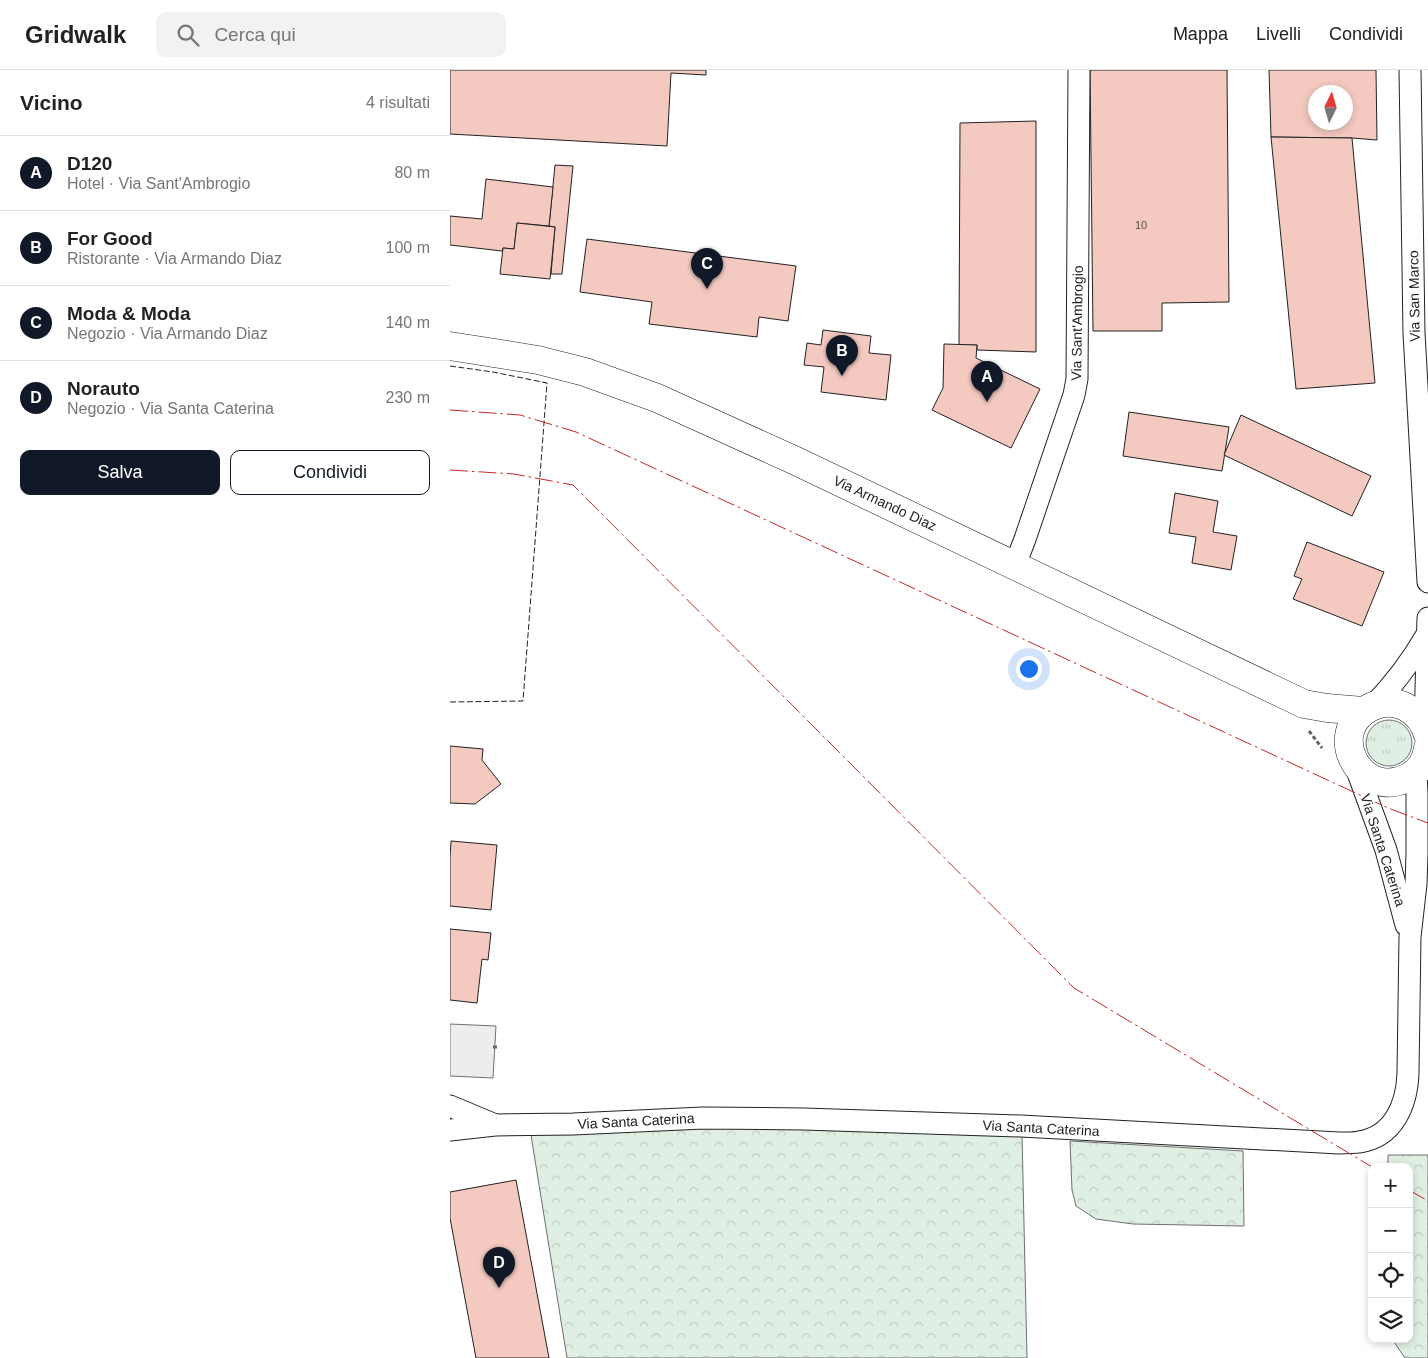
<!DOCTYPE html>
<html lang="it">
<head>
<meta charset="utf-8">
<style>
	:root { --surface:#fff; --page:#f2f2f2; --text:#222; --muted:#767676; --line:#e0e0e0; --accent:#111827 }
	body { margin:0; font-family:Helvetica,sans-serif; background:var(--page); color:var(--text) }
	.controls { position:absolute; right:15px; bottom:15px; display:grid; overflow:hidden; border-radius:10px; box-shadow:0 2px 8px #0003 }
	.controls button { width:45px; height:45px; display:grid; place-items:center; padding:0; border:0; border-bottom:1px solid var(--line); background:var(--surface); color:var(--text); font:25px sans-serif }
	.compass { position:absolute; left:858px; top:15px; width:45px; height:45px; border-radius:50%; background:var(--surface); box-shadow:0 2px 8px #0003; rotate:5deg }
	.you { position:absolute; left:578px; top:598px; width:18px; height:18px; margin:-12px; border:4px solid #fff; border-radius:50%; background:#1a73e8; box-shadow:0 0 0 8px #1a73e833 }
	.badge { display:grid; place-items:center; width:32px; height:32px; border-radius:50%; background:var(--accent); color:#fff; font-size:16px; font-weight:700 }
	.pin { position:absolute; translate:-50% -41px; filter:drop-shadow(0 1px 2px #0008) }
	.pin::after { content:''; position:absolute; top:26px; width:18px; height:15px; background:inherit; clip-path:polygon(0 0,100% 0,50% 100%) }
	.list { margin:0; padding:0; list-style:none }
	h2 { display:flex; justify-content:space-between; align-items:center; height:65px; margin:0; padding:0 20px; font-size:21px }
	h2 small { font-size:16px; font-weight:400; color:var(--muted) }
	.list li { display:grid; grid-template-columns:32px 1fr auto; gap:15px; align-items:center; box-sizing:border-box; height:75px; padding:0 20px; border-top:1px solid var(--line) }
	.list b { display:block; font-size:19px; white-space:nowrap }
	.list p { margin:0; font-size:16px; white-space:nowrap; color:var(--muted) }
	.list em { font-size:16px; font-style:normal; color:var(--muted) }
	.actions { display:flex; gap:10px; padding:15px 20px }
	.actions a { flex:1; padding:11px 0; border:1px solid var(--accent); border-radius:10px; text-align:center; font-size:18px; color:var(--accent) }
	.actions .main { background:var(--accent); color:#fff }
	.icon { flex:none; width:28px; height:28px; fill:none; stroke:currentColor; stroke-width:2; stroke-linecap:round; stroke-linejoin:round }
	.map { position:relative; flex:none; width:978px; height:1288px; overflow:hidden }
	header { display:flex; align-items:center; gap:30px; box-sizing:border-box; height:70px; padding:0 25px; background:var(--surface); border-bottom:1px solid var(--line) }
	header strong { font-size:24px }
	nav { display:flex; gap:28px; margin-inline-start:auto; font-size:18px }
	.search { width:350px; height:45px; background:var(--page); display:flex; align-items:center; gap:12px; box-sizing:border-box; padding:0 18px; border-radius:10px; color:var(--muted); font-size:19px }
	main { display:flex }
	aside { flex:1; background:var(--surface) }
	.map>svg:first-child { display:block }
	.grass { fill:url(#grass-tufts); stroke:#6f6f6f }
	.forest { fill:url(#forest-crowns); stroke:#6f6f6f }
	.parking { fill:#ededed; stroke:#6f6f6f }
	.building { fill:#f3c9c0; stroke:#222; fill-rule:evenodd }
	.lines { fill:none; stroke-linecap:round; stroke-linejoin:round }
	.street-casing { stroke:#222; stroke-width:23 }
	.secondary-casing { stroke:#222; stroke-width:29 }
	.path { stroke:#646464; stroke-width:3; stroke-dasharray:4 2.5; stroke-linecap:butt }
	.street { stroke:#fff; stroke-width:21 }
	.secondary { stroke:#fff; stroke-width:28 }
	.fence { stroke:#222; stroke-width:1; stroke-dasharray:6 2.5; stroke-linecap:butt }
	.power { stroke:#c62828; stroke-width:1; stroke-dasharray:18 4 2.5 4; stroke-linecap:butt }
	.labels { text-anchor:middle; stroke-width:4; stroke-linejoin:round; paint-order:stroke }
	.number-label { font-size:11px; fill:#564c4a }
	.street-label { font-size:14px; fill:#222; stroke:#fff }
</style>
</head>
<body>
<header>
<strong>Gridwalk</strong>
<div class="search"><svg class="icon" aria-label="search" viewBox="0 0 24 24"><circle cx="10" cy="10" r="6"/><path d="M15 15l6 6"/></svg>Cerca qui</div>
<nav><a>Mappa</a><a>Livelli</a><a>Condividi</a></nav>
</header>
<main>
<aside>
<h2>Vicino<small>4 risultati</small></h2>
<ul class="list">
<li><span class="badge">A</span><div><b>D120</b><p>Hotel · Via Sant'Ambrogio</p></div><em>80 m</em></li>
<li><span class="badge">B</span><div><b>For Good</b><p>Ristorante · Via Armando Diaz</p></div><em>100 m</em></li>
<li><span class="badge">C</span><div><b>Moda &amp; Moda</b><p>Negozio · Via Armando Diaz</p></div><em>140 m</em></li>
<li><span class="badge">D</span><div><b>Norauto</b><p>Negozio · Via Santa Caterina</p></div><em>230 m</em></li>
</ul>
<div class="actions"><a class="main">Salva</a><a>Condividi</a></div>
</aside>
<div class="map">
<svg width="978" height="1288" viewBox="0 0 978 1288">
	<defs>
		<pattern id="grass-tufts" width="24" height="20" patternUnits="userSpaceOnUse" patternTransform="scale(1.25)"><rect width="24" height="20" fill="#e0efe3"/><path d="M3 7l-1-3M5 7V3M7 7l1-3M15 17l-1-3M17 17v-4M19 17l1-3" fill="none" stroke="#c0cdc2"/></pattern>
		<pattern id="forest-crowns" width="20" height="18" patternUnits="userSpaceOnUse" patternTransform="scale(1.25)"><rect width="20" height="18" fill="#e0efe3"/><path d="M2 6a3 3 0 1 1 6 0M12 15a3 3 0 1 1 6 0" fill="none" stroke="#c0cdc2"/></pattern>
	</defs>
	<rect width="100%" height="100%" fill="#fff"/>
	<circle class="grass" cx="939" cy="673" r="23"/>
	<g class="forest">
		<polygon points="252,1054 572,1065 577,1288 117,1288 80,1059"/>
		<polygon points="620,1071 793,1081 794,1156 683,1154 646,1149 626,1136 622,1120"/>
		<polygon points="938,1085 978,1085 978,1288 955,1288 942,1269 959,1269 959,1097 938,1097"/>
	</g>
	<polygon class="parking" points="0,954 46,956 43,1008 0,1006"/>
	<g class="building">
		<polygon points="0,0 256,0 256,5 221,3 217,76 0,64"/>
		<polygon points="640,0 777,0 779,232 712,233 712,261 643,261"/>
		<path d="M819,0h107l1,70 -25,-2 -81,-1zM866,22h30v30h-30z"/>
		<polygon points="586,51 586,282 527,280 527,275 509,275 510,53"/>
		<polygon points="821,67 902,68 925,313 846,319"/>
		<polygon points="105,95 123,96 112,204 101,204 105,157 99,156"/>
		<polygon points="36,109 103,117 99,156 67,153 64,179 53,178 52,181 0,175 0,146 32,149"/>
		<polygon points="67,153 105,157 100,209 50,204 53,178 64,179"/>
		<polygon points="137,169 346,196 338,251 309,247 307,267 199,254 202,232 130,222"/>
		<polygon points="373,260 421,266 419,283 441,285 436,330 371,322 374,297 354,295 357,273 371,275"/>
		<polygon points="494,274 527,275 526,288 590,319 561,378 482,340 493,318"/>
		<polygon points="679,342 779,357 772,401 673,386"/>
		<polygon points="791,345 921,406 902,446 774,385"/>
		<polygon points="725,423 768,431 763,462 787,466 781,500 742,493 746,467 719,463"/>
		<polygon points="857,472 934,502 912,556 843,529 852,509 844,506"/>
		<polygon points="0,676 33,679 32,690 51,714 25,734 0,733"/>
		<polygon points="1,771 47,775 41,840 0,836 0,788"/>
		<polygon points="0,859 41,863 38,890 32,889 27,933 0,930"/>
		<polygon points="66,1110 99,1288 26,1288 0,1148 0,1122"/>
	</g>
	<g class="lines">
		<g class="street-casing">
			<g id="street">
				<polyline points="960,0 964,263 978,512"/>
				<polyline points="565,495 575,469 624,325 627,309 629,0"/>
				<path d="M923,636c21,-22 38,-44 53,-70"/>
				<polyline points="975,655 978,548"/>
				<polyline points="904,692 936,780 956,855"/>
				<polyline points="0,1036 43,1054"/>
				<path d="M0,1060l45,-5 78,-1 130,-6 101,1 217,7 318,17c7,0 14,0 20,-1 35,-5 48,-38 49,-69l2,-136 6,-53 1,-30v-61l-1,-20"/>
			</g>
		</g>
		<g class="secondary-casing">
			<g id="secondary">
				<polyline points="0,276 88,290 135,302 207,328 346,391 854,634 877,638 913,641"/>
				<path d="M978,665c-7,-25 -33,-40 -57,-28 -47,23 -12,94 36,71 12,-6 19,-16 21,-30"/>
			</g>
		</g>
		<g class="path">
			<polyline points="859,661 872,678"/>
			<polyline points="43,977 48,977"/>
		</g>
		<use href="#street" class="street"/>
		<use href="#secondary" class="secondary"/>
		<polyline class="fence" points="0,296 43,302 97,313 73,631 0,632"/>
		<g class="power">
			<polyline points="0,340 70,345 126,362 938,738 978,753"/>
			<polyline points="0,400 64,404 123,415 624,918 922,1097"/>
			<polyline points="959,1120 978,1131"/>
		</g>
	</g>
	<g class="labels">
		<g class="number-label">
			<text x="691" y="159">10</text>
		</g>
		<g class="street-label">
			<text transform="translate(964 226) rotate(-91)" y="5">Via San Marco</text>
			<text transform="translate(627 253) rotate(-89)" y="5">Via Sant'Ambrogio</text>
			<text transform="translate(435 433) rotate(25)" y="5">Via Armando Diaz</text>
			<text transform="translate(933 780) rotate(72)" y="5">Via Santa Caterina</text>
			<text transform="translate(186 1051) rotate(-3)" y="5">Via Santa Caterina</text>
			<text transform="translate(591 1058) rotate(3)" y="5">Via Santa Caterina</text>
		</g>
	</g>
</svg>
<div class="controls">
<button>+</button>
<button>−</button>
<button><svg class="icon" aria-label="locate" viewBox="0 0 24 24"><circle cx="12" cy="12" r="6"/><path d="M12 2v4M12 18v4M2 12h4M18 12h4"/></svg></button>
<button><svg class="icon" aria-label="layers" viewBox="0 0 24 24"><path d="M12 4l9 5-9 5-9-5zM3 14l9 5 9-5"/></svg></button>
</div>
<svg class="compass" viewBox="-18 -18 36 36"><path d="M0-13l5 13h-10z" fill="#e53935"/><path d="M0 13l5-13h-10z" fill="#767676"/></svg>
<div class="you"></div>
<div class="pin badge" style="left:537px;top:332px">A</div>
<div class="pin badge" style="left:392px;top:306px">B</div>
<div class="pin badge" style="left:257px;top:219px">C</div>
<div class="pin badge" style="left:49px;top:1218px">D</div>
</div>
</main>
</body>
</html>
